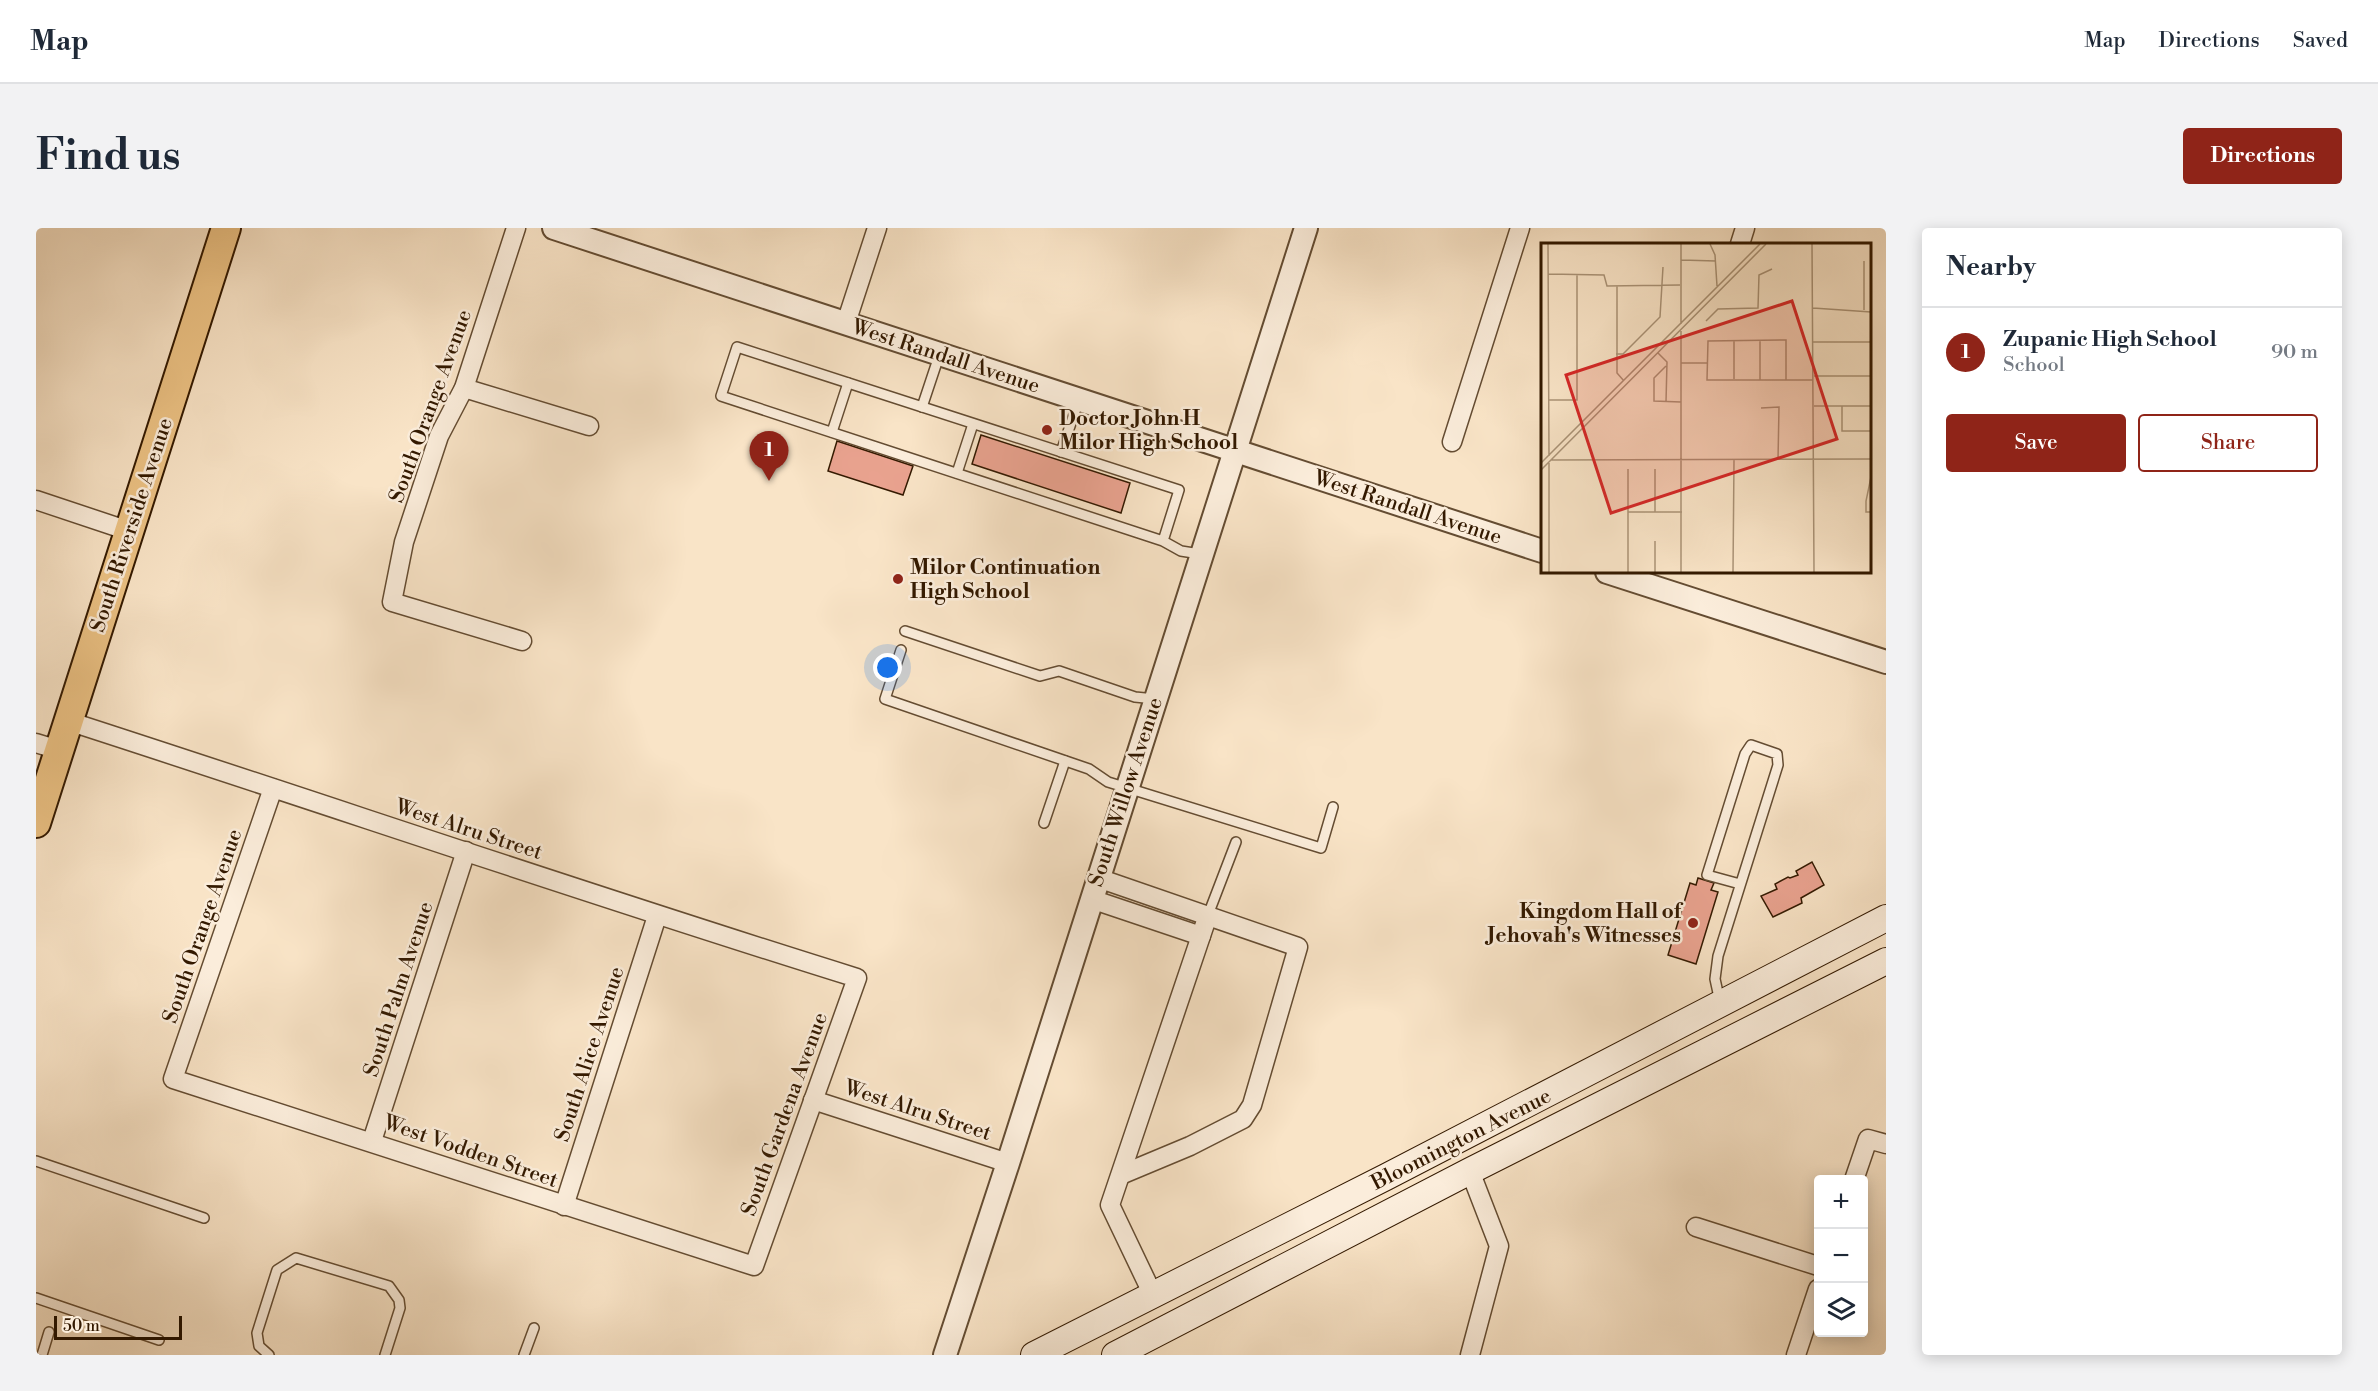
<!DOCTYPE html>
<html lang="en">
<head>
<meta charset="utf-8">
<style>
	:root { --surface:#fff; --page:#f2f2f3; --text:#1f2937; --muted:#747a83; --line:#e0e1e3; --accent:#8f2418 }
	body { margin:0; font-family:"Libre Bodoni",serif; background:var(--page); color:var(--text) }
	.controls { position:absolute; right:18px; bottom:18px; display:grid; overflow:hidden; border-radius:6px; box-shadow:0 3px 15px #0003 }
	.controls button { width:54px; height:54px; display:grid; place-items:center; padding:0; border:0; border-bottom:2px solid var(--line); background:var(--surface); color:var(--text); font:30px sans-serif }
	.scale { position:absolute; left:18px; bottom:15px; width:128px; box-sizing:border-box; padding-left:6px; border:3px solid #331900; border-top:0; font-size:16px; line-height:21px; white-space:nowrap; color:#331900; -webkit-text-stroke:4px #fbeddb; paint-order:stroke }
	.you { position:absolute; left:852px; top:440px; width:21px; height:21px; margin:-15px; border:4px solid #fff; border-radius:50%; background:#1a73e8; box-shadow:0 0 0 9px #1a73e833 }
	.badge { display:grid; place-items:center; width:39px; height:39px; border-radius:50%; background:var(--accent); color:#fff; font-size:20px; font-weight:700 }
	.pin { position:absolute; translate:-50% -50px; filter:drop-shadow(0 2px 3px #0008) }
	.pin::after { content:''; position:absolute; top:32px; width:21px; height:18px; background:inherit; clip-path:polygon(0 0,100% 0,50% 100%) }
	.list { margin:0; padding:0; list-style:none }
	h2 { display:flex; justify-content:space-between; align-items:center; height:78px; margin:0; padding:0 24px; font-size:26px }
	h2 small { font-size:20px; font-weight:400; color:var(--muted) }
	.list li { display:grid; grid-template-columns:39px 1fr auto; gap:18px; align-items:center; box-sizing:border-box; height:90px; padding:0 24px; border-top:2px solid var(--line) }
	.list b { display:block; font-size:22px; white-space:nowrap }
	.list p { margin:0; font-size:20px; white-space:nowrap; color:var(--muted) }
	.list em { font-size:20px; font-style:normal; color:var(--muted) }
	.actions { display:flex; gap:12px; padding:18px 24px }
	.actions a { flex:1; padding:14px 0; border:2px solid var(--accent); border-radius:6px; text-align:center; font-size:21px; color:var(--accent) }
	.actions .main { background:var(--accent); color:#fff }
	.icon { flex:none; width:33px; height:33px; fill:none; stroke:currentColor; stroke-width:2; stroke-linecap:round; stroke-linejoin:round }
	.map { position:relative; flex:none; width:1850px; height:1127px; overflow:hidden; border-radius:6px }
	header { display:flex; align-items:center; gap:36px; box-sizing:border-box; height:84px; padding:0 30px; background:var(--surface); border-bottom:2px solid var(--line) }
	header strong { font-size:28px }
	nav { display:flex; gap:33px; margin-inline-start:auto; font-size:21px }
	.intro { display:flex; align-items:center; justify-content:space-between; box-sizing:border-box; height:144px; padding:0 36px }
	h1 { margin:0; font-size:42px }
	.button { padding:15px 27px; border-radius:6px; background:var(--accent); color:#fff; font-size:21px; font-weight:700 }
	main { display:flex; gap:36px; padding:0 36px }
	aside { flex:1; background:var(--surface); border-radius:6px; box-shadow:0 3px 15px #0003 }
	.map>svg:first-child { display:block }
	.building { fill:#eaa390; stroke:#331900; stroke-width:1.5 }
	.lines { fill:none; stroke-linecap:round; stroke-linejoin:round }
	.service-casing { stroke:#644c32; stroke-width:12 }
	.minor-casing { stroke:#644c32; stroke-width:21 }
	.tertiary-casing { stroke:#644c32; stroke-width:26 }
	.secondary-casing { stroke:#331900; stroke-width:28 }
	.primary-casing { stroke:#331900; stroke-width:32 }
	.service { stroke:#fbeddb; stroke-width:9 }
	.minor { stroke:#fbeddb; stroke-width:18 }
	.tertiary { stroke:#fbeddb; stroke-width:22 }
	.secondary { stroke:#fbeddb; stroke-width:26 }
	.primary { stroke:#ecc284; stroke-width:28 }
	.poi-dot { fill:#8f2418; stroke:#fbeddb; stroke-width:2 }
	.labels { text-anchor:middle; stroke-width:5; stroke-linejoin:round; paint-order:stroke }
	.street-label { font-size:21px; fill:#331900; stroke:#fbeddb }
	.poi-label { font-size:21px; font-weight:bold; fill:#331900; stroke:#fbeddb; text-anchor:start }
	.inset-road { fill:none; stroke:#aa9377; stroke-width:1.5 }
	.view { fill:#d62828; fill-opacity:0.15; stroke:#d62828; stroke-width:3 }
	.inset-edge { fill:none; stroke:#331900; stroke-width:3 }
</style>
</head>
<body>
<header>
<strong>Map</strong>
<nav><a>Map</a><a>Directions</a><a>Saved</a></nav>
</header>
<div class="intro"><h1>Find us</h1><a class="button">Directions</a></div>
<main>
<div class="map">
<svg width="1850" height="1127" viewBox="0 0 1850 1127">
	<rect width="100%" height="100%" fill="#f9e4c7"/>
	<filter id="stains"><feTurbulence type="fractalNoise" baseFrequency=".00333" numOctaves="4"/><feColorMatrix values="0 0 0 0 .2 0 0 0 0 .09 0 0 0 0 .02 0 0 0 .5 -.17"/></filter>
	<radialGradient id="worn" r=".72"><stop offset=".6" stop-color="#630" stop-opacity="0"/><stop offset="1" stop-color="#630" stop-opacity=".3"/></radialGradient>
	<g class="building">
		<polygon points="945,207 1094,255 1085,285 936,236"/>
		<polygon points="801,213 877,238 867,267 792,243"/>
		<polygon points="1776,634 1788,657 1765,670 1766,675 1737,689 1725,668 1741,661 1739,656 1752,649 1754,650 1762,647 1760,643"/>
		<polygon points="1662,650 1678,655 1675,662 1682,664 1660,736 1632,727 1654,655 1660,657"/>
	</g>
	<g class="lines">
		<g class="service-casing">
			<g id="service">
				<polyline points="886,179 903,128"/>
				<polyline points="796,204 812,155"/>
				<polyline points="1025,224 1043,172"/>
				<polyline points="921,245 937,196"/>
				<polyline points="1127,313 1143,262 701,119 685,168 1127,313 1145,323 1164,326"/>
				<polyline points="869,403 1004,448 1023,443 1099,469 1119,471"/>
				<polyline points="865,422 849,471 1053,541 1072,554 1285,620 1297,579"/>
				<polyline points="1008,595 1029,533"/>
				<polyline points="1172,687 1200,614"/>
				<polyline points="1684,774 1679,751 1682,728 1742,537 1741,526 1715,517 1709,526 1671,647 1704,656"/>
				<polyline points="0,933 168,990"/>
				<polyline points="0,1070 123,1112"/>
				<polyline points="6,1127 13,1104"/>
				<polyline points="233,1127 223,1118 221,1105 241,1042 260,1030 353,1058 363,1072 364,1080 349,1127"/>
				<polyline points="488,1127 498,1100"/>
			</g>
		</g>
		<g class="minor-casing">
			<g id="minor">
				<polyline points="480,0 428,160 403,208 368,314 356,374 486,413"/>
				<polyline points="1704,16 1709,0"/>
				<polyline points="810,95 841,0"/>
				<polyline points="428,160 553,198"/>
				<polyline points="1416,214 1484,0"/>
				<polyline points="0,272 93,303"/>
				<path d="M32,493c263,85 525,175 789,257l-103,288 -581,-187 100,-291"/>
				<polyline points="0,515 23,522"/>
				<polyline points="1062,650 1262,719 1216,877 1207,891 1154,918 1087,946"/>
				<polyline points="1055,671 1165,708"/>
				<polyline points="777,872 972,935"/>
				<polyline points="336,913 430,623"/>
				<polyline points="1434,943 1463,1018 1434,1127"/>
				<polyline points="1818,952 1832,911 1850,916"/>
				<polyline points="528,978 621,688"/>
				<polyline points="1660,999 1782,1038"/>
				<polyline points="1117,1067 1074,977 1172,687"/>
				<polyline points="1760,1127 1782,1061"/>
			</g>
		</g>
		<g class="tertiary-casing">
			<g id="tertiary">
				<polyline points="518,0 1506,323"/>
				<polyline points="1571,344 1850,434"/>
				<polyline points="909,1127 972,935 1270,0"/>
			</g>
		</g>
		<g class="secondary-casing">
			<g id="secondary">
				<polyline points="998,1127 1350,949 1850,690"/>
				<polyline points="1079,1127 1434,943 1850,733"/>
			</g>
		</g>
		<g class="primary-casing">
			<polyline id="primary" points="0,595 190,0"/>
		</g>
		<use href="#service" class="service"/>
		<use href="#minor" class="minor"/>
		<use href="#tertiary" class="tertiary"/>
		<use href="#secondary" class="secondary"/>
		<use href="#primary" class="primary"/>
	</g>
	<g class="poi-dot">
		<circle cx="1011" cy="202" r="6"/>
		<circle cx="862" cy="351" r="6"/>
		<circle cx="1657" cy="695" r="6"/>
	</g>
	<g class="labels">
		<g class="street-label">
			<text transform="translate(910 128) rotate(18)" y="7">West Randall Avenue</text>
			<text transform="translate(394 178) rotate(-70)" y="7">South Orange Avenue</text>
			<text transform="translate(1372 279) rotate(18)" y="7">West Randall Avenue</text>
			<text transform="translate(95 297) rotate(-72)" y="7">South Riverside Avenue</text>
			<text transform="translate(1089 564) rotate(-72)" y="7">South Willow Avenue</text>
			<text transform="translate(433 601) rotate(18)" y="7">West Alru Street</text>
			<text transform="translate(166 698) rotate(-71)" y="7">South Orange Avenue</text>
			<text transform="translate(362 761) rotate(-72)" y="7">South Palm Avenue</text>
			<text transform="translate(553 826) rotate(-72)" y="7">South Alice Avenue</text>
			<text transform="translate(882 882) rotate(18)" y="7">West Alru Street</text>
			<text transform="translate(748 886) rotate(-70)" y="7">South Gardena Avenue</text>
			<text transform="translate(1425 911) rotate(-27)" y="7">Bloomington Avenue</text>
			<text transform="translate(435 923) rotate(19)" y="7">West Vodden Street</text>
		</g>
		<g class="poi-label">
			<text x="1023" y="197">Doctor John H<tspan x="1023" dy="24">Milor High School</tspan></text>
			<text x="874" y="346">Milor Continuation<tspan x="874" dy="24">High School</tspan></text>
			<text x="1645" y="690" text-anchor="end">Kingdom Hall of<tspan x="1645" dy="24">Jehovah's Witnesses</tspan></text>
		</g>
	</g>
	<g transform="translate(1505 15)">
		<rect width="330" height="330" fill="#f9e4c7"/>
		<path class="inset-road" d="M7,1l1,212M140,1v80M169,1l5,11 2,31M271,1l2,328M140,17l35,1M323,18v49M7,31l56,1 3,11 73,-1M76,43v87l7,8M272,65l58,4M165,78l12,-12 40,-1 1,-33 13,-6M140,88v241M193,97v39M219,98v39M272,99h58M117,110l9,9 -1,40M75,111h7l37,-37 3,-50M140,120h26M125,123l-12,12v23l27,1M273,133h57M245,137v-40l-78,1 -1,39h106M7,157h29v-126M273,163h57M301,163v25h29M220,165l18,-1 -1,53M10,217l320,-1M0,220l219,-219M87,226v103M114,226v43M0,227l225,-226M330,234l-5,24v11h5M87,269h54M114,298v31M8,329v-109M192,329l1,-112"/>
		<path class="view" d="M251,58l45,138 -226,74 -45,-138z"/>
		<rect width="330" height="330" class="inset-edge"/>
	</g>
	<rect width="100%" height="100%" filter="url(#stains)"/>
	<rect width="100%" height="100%" fill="url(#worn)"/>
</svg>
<div class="controls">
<button>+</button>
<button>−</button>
<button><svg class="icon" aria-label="layers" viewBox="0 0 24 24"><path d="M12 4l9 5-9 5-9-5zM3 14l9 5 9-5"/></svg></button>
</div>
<div class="scale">50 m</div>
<div class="you"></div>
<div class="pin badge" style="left:733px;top:253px">1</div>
</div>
<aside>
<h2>Nearby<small></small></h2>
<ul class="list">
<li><span class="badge">1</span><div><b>Zupanic High School</b><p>School</p></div><em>90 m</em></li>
</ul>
<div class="actions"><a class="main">Save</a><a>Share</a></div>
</aside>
</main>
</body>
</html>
